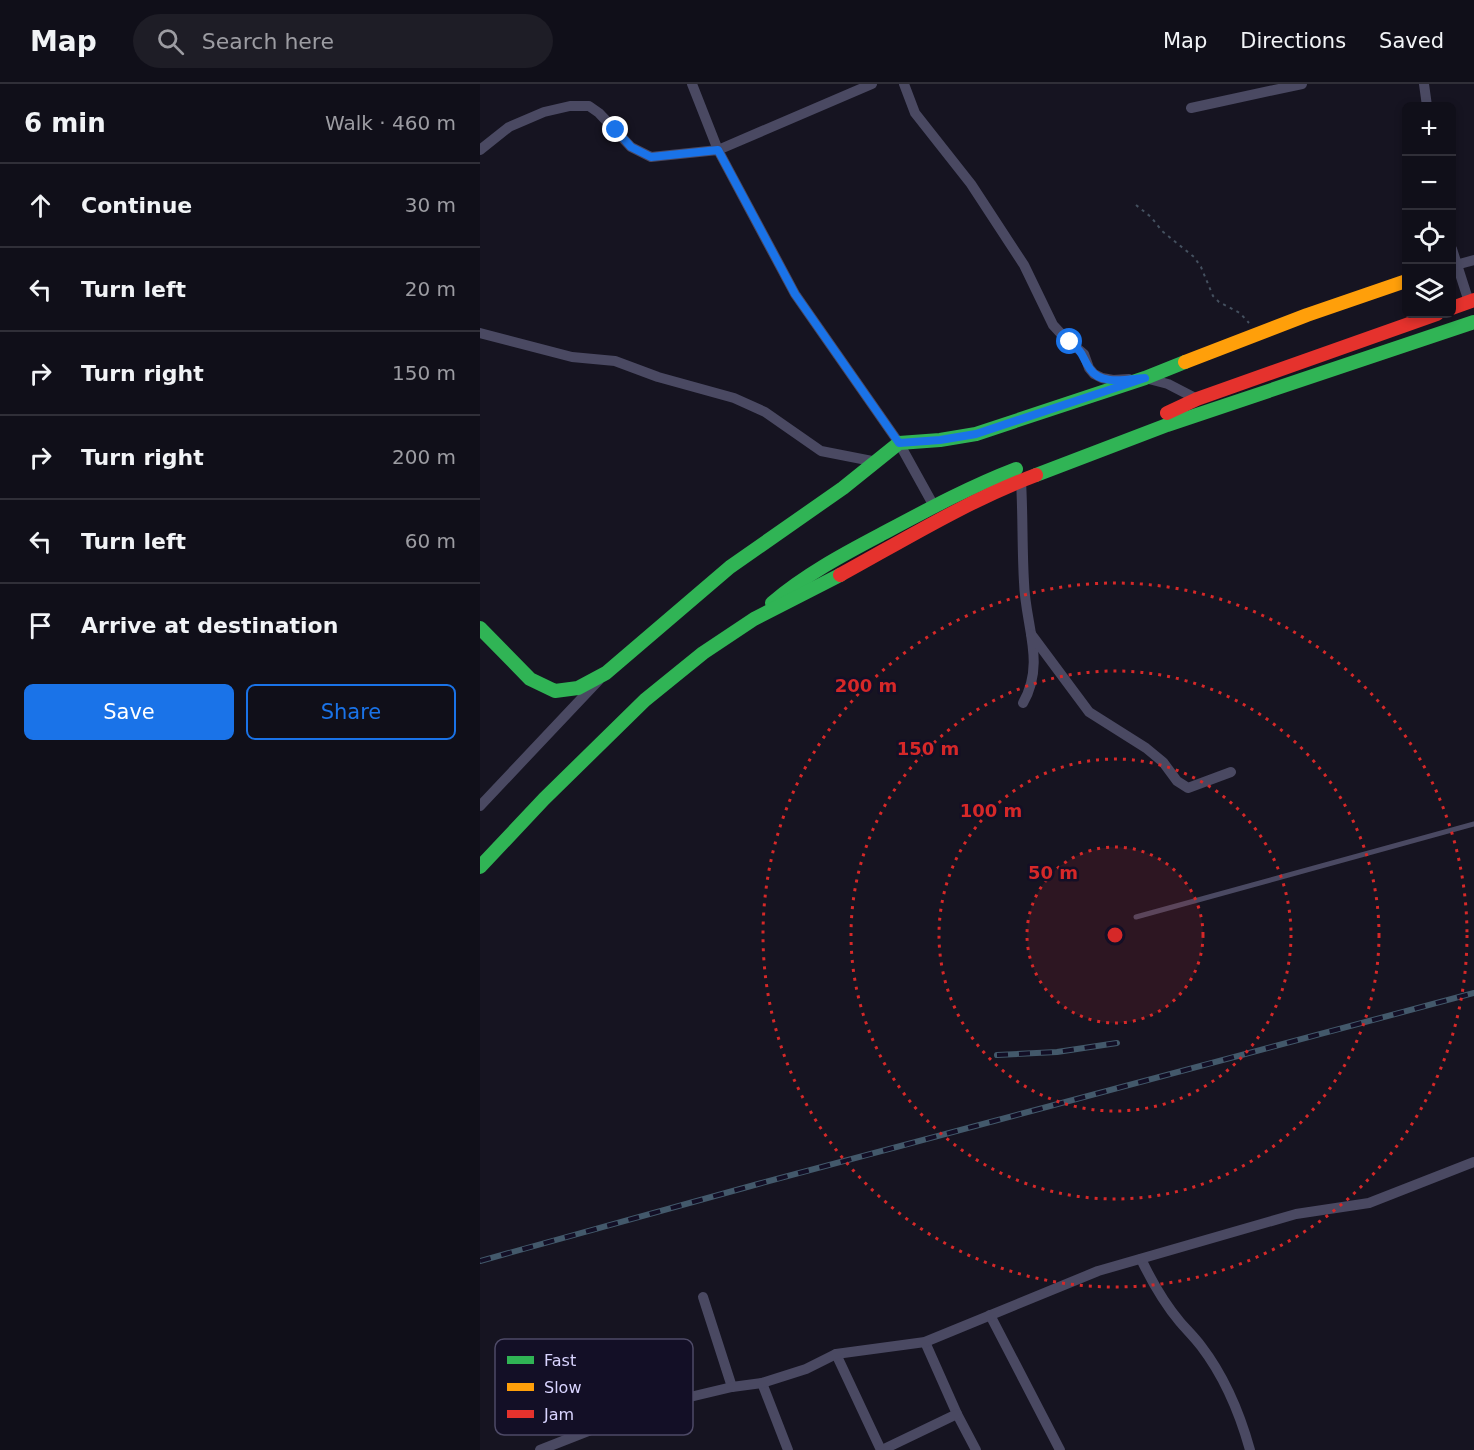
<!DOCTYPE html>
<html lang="en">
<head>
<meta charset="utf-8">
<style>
	:root { --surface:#100f19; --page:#1e1d26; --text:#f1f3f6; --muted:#9c9ca2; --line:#302f38; --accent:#1a73e8 }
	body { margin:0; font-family:"DejaVu Sans",sans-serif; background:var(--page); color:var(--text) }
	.controls { position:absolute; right:18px; top:18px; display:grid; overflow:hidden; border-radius:9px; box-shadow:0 3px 9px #0003 }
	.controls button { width:54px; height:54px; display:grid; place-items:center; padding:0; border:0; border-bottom:2px solid var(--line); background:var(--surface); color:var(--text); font:30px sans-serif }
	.stop { position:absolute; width:18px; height:18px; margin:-14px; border:4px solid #1a73e8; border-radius:50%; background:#fff }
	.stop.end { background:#1a73e8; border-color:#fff; box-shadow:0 2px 6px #0008 }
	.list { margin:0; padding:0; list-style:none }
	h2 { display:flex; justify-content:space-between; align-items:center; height:78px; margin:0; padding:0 24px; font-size:26px }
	h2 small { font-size:20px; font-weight:400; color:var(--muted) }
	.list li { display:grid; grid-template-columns:39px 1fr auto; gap:18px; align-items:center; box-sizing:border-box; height:84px; padding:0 24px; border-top:2px solid var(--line) }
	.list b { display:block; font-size:22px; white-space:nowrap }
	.list em { font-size:20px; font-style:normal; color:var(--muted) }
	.actions { display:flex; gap:12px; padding:18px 24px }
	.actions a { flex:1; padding:14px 0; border:2px solid var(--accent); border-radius:9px; text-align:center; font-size:21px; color:var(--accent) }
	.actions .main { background:var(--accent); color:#fff }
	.icon { flex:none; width:33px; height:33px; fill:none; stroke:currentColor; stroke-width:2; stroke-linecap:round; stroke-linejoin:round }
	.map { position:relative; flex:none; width:994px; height:1366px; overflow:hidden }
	header { display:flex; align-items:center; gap:36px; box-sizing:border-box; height:84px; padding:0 30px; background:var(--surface); border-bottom:2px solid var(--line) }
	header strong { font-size:28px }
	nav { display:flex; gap:33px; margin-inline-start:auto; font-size:21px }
	.search { width:420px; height:54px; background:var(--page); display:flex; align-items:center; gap:15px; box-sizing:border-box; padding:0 21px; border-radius:33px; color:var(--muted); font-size:22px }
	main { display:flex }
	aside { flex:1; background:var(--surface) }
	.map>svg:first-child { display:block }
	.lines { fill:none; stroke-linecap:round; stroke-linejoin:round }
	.path { stroke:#44505f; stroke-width:2; stroke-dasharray:3 4.5; stroke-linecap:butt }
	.lane { stroke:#4a4962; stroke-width:5 }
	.street { stroke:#4a4962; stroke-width:10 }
	.fast { stroke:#30b455; stroke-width:14 }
	.slow { stroke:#ff9f0a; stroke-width:14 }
	.jam { stroke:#e5322d; stroke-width:14 }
	.rail-casing { stroke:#43596b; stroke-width:6 }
	.rail { stroke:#130f26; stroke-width:4; stroke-dasharray:11; stroke-linecap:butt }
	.route { stroke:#1a73e8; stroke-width:8 }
	.ring { fill:none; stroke:#d62828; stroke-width:3; stroke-dasharray:3 6 }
	.key { fill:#130f26; stroke:#4e4a67; stroke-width:1.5 }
	.key-label { font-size:16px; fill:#d9d4ff }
	.centre { fill:#d62828; stroke:#130f26; stroke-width:3 }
	.ring-label { font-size:18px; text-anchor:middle; font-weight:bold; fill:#d62828; stroke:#130f26; stroke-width:5; stroke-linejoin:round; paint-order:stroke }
</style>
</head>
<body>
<header>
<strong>Map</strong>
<div class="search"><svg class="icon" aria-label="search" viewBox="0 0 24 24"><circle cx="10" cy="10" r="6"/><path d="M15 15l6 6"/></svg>Search here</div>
<nav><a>Map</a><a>Directions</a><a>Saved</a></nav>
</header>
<main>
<aside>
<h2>6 min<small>Walk · 460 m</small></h2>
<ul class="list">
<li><svg class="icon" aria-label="ahead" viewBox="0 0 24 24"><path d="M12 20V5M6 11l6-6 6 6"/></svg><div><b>Continue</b></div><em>30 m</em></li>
<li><svg class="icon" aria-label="left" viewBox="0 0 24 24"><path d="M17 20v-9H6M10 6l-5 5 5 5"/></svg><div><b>Turn left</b></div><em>20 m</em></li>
<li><svg class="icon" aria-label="right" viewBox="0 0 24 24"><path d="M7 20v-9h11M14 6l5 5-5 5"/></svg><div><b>Turn right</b></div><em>150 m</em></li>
<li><svg class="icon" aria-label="right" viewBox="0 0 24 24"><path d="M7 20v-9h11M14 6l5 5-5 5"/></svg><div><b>Turn right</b></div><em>200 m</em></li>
<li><svg class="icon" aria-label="left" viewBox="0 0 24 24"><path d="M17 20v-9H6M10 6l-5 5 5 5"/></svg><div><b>Turn left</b></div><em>60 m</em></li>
<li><svg class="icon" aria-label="arrive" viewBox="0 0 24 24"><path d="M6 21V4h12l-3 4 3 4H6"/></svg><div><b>Arrive at destination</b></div></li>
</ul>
<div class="actions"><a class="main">Save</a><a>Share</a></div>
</aside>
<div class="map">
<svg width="994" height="1366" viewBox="0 0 994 1366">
	<rect width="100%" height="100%" fill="#161421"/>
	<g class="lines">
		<polyline class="path" points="656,121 671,133 682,147 714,173 721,183 733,212 739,218 760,229 769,239"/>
		<polyline class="lane" points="656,833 994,740"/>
		<g class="street">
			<polyline points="212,0 238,66 392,0"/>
			<polyline points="424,0 435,29 491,100 544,181 573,241 585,254 604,270 609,284 614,290 622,294 633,296 649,295"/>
			<polyline points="944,0 947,22"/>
			<polyline points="711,24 822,0"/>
			<polyline points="0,66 29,43 64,28 90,22 109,22 119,29 151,63 171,73 238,66 315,210 419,359 455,424"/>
			<polyline points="972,165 989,218"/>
			<polyline points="972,182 994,176"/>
			<polyline points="0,249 92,273 135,277 178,293 254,314 285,328 341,367 397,378"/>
			<polyline points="665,294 688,300 717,315"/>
			<path d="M541,397c2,34 1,67 3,101 1,43 22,81 -1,121"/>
			<polyline points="551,550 609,628 666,664 683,678 697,697 708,704 751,688"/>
			<polyline points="0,722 119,596"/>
			<path d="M661,1175c11,23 23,44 39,63 7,8 15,16 21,24 23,30 39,68 49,104"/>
			<polyline points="223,1213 252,1303"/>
			<polyline points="510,1231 580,1366"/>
			<polyline points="445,1258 477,1330 496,1366"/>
			<polyline points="356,1270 401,1366"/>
			<polyline points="282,1299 308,1366"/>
			<polyline points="60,1366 172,1322 252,1303 282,1299 326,1285 356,1270 445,1258 618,1187 816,1130 889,1119 994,1078"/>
			<polyline points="402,1366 477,1330"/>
		</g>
		<g class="fast">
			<polyline points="556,391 687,341 994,238"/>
			<path d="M292,519c33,-28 70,-48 108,-68 45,-24 89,-48 136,-66"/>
			<polyline points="0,544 50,595 75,607 98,604 126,589 250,483 363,404 419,359 460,356 496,350 665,294 705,278"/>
			<polyline points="0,783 64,715 165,616 223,569 274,535 360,491"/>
		</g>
		<polyline class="slow" points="705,278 827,231 926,197"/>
		<g class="jam">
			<polyline points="972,224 994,216"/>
			<polyline points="687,329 717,315 957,230"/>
			<path d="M360,491c64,-35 127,-74 196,-100"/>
		</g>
		<g class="rail-casing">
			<g id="rail">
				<polyline points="517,971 577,968 637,959"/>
				<polyline points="0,1177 278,1100 994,909"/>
			</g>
		</g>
		<use href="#rail" class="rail"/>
	</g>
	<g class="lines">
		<path class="route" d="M136,46l15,17 20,10 67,-7 77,144 104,149 41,-3 36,-6 169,-56c-17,1 -44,8 -55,-9 -9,-13 -5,-15 -20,-27"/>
	</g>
	<circle cx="635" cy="851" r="88" fill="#d62828" fill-opacity=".12"/>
	<g class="ring">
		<circle cx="635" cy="851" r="88"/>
		<circle cx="635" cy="851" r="176"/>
		<circle cx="635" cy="851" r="264"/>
		<circle cx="635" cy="851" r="352"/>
	</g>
	<rect x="15" y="1255" width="198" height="96" rx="9" class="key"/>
	<rect x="27" y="1272" width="27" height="8" fill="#30b455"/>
	<rect x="27" y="1299" width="27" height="8" fill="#ff9f0a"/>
	<rect x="27" y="1326" width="27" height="8" fill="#e5322d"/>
	<g class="key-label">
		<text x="64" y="1282">Fast</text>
		<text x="64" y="1309">Slow</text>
		<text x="64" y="1336">Jam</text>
	</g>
	<circle cx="635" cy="851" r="9" class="centre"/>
	<g class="ring-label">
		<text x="386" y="608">200 m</text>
		<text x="448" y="671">150 m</text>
		<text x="511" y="733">100 m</text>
		<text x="573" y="795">50 m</text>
	</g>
</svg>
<div class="controls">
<button>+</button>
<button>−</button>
<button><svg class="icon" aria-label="locate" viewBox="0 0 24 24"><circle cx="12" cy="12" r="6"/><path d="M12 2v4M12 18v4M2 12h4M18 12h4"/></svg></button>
<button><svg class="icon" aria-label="layers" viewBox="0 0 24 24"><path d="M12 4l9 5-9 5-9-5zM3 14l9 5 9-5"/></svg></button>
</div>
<div class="stop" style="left:590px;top:258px"></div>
<div class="stop end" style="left:136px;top:46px"></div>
</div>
</main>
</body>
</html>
